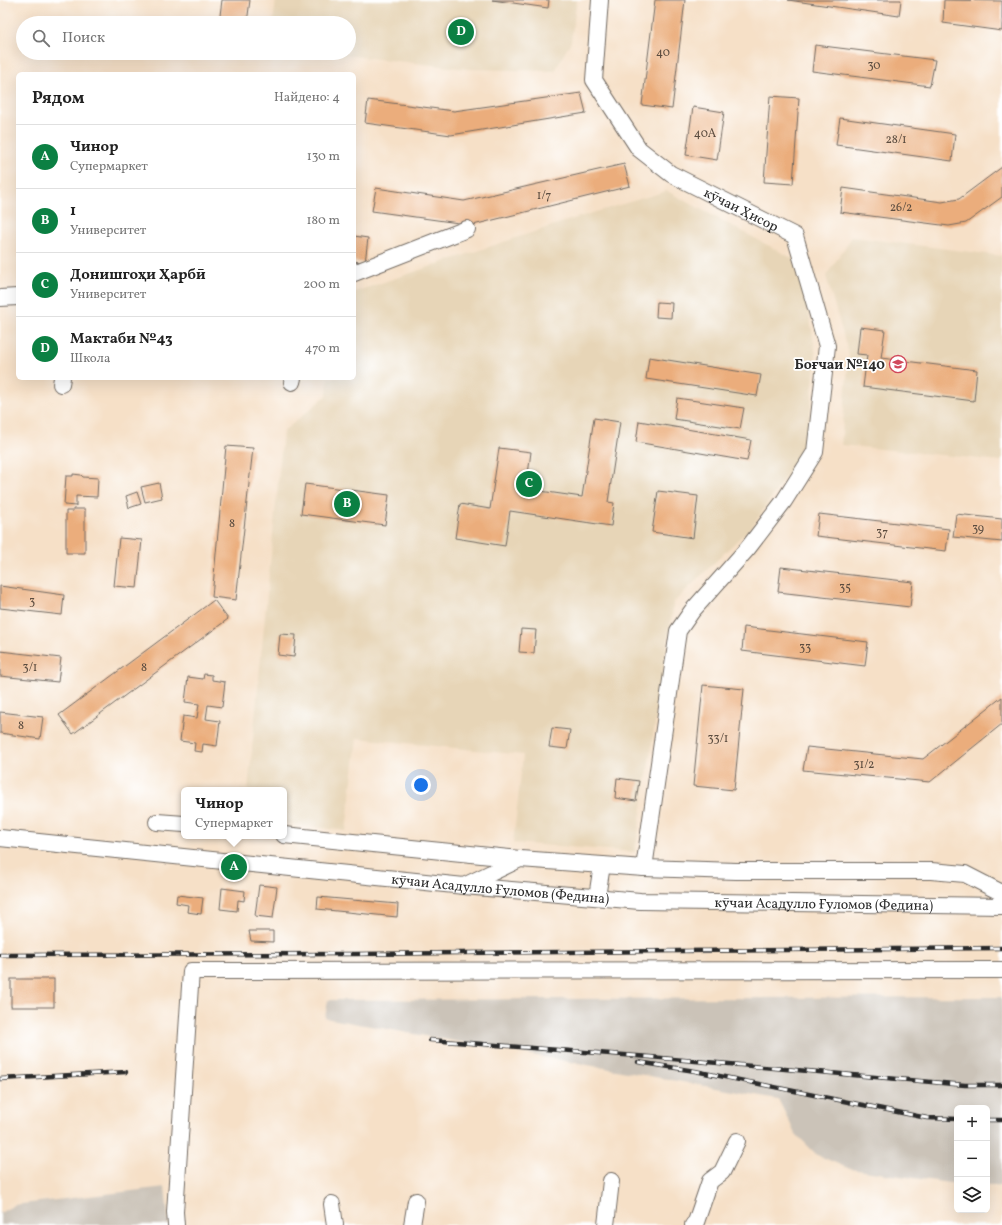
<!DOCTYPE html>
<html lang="ru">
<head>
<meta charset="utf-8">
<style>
	:root { --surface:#fff; --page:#f2f2f2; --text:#222; --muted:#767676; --line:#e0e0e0; --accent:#0b8043 }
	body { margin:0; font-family:Vollkorn,serif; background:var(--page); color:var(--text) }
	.controls { position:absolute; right:12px; bottom:12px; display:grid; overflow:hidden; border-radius:6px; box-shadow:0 4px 16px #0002 }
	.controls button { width:36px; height:36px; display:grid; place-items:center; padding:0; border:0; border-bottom:1px solid var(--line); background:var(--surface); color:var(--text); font:20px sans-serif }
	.you { position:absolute; left:421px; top:785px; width:14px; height:14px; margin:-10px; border:3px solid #fff; border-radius:50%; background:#1a73e8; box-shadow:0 0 0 6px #1a73e833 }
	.badge { display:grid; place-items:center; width:26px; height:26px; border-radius:50%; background:var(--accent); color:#fff; font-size:13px; font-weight:700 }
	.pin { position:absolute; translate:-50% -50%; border:2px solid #fff; box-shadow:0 1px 4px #0006 }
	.popup { position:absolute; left:181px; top:787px; width:106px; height:52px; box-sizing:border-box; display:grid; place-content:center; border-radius:6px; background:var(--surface); filter:drop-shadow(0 1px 3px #0005); font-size:13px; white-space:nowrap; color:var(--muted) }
	.popup b { font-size:15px; color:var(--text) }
	.popup::after { content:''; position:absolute; left:50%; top:100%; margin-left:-8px; border:8px solid transparent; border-top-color:var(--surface) }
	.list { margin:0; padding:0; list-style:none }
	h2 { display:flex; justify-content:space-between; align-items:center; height:52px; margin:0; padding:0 16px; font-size:17px }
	h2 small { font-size:13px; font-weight:400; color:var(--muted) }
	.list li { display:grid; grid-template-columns:26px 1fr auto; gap:12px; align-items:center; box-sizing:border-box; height:64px; padding:0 16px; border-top:1px solid var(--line) }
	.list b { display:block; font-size:15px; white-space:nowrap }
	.list p { margin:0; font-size:13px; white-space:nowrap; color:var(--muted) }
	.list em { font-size:13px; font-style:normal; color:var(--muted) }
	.icon { flex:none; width:22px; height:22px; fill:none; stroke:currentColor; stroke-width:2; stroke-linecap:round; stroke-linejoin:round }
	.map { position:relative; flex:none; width:1002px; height:1225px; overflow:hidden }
	.search { position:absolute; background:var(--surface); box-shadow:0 4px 16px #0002; left:16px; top:16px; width:340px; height:44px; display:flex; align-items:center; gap:10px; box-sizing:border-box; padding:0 14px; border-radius:22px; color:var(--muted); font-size:15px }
	.panel { position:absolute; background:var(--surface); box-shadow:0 4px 16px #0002; left:16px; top:72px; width:340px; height:308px; border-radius:6px }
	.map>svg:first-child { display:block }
	.built { fill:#e7d5b7 }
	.industrial { fill:#cbc3b8 }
	.building { fill:#ebad7c }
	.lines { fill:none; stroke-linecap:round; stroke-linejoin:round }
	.minor-casing { stroke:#726a62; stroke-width:18 }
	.minor { stroke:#fff; stroke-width:16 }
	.rail-casing { stroke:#2b2b2b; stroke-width:4.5 }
	.rail { stroke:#fff; stroke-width:3; stroke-dasharray:9; stroke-linecap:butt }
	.labels { text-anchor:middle; stroke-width:3.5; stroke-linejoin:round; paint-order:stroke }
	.number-label { font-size:12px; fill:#5b4c3f }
	.street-label { font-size:14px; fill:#2b2b2b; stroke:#fff }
	.poi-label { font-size:14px; font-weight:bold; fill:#2b2b2b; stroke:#fff; text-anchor:end }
</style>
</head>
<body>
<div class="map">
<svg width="1002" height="1225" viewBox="0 0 1002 1225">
	<rect width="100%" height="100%" fill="#fff"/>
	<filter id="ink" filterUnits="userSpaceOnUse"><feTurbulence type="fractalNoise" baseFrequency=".025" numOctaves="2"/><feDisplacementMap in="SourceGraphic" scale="8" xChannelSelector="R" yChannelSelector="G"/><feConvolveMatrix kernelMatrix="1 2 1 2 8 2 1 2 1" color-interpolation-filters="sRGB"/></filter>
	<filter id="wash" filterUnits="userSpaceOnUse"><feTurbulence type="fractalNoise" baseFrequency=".012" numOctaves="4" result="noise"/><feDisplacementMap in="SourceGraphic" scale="16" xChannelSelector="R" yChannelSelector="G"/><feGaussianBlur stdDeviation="0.9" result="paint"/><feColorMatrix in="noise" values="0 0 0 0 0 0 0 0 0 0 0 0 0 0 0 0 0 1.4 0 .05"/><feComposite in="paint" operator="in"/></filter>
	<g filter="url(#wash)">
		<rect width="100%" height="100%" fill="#f6e0c7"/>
		<g class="built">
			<polygon points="276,0 577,0 571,41 555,71 467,69 327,53 349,53 349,23 273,23"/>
			<polygon points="667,191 801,263 816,356 807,444 753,525 674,602 635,852 513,843 523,755 357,738 346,831 284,823 284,790 248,790 283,432 327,395 328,378 354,378 354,292 579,217"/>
			<polygon points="852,237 1002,256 1002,461 841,445 849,355 826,276"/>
		</g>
		<g class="industrial">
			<polygon points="1002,997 1002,1186 987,1186 987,1108 957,1108 957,1184 850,1169 817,1155 795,1133 778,1099 325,1018 328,1000"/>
			<polygon points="165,1187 169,1225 0,1225 0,1213 14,1205"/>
		</g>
		<g id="blocks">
			<g class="building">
				<polygon points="222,0 250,0 247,23 219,23"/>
				<polygon points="492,0 549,0 548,8"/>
				<polygon points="655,0 685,0 672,109 642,105"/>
				<polygon points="788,0 901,0 899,16"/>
				<polygon points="944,0 1002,1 1002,31 943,23"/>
				<polygon points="815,45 935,60 930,86 812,71"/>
				<polygon points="581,93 586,113 451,135 365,123 368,100 454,111"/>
				<polygon points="770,96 799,98 793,184 764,182"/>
				<polygon points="693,107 724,112 717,160 686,155"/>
				<polygon points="840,118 955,134 952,161 836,145"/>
				<polygon points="624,164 630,186 473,225 372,211 376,188 464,201"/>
				<polygon points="1002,167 1002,197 966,223 949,226 840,212 843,188 942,202 959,199"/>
				<polygon points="354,236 368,238 365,263 354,261"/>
				<polygon points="657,302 672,303 671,318 656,317"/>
				<polygon points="860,327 885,330 881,358 977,370 974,401 863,387 867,355 857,354"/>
				<polygon points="649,357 761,375 757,396 646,379"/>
				<polygon points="677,398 744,408 740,429 674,419"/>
				<polygon points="594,418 620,422 608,502 614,503 611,526 510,511 505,546 455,538 460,504 490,509 499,448 531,452 526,489 582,497"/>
				<polygon points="639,421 751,440 747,461 636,442"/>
				<polygon points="226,446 253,448 236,600 212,597"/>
				<polygon points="73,474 81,475 83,477 98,478 97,497 76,496 76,506 64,505 66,476 73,476"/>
				<polygon points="159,483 162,498 145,502 141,487"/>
				<polygon points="305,484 389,495 385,525 301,514"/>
				<polygon points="658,491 698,496 693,538 652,532"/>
				<polygon points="137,492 141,504 129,508 126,496"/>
				<polygon points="73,509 85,509 85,553 66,553 66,511 73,511"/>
				<polygon points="819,514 949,529 946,551 816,536"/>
				<polygon points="956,514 1002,519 1002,542 953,537"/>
				<polygon points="119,538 142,540 137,588 114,586"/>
				<polygon points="781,567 913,582 910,607 778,592"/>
				<polygon points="0,586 64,595 62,615 0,608"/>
				<polygon points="214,600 228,619 73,734 59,715"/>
				<polygon points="744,627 868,642 865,666 742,651"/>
				<polygon points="521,629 536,630 534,653 519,652"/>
				<polygon points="280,634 296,635 294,657 278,655"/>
				<polygon points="0,651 61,658 58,682 0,676"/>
				<polygon points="204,674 212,675 212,680 225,682 222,707 208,705 206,719 220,721 217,746 203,744 202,752 194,751 195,743 180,741 183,716 197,718 199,704 185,702 188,677 203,679"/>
				<polygon points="703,685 744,689 734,790 693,786"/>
				<polygon points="1002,697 1002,724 930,782 803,770 807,747 923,759"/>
				<polygon points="0,712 43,717 40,739 0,733"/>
				<polygon points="552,728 570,730 567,749 549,747"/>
				<polygon points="617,778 639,781 636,801 615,798"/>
				<polygon points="259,885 277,887 273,918 255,916"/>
				<polygon points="222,888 245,891 244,901 238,900 237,911 220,909"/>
				<polygon points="177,895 203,898 201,914 187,912 188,905 176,903"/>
				<polygon points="318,897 398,904 397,917 317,909"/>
				<polygon points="249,931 273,931 273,942 251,941"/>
				<rect x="11" y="979" width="43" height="28"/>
			</g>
		</g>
	</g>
	<g filter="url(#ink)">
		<use href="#blocks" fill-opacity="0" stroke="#726a62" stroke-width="1"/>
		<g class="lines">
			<g class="minor-casing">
				<g id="minor">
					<path id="s1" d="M600,0l-6,80 45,69 32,25 124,62 32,110 -12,106 -31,49 -36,47 -56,63 -14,20 -34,237"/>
					<polyline points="354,273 467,229"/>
					<polyline points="0,298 18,297"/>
					<polyline points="292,382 293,378"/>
					<polyline points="61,384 62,378"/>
					<polyline points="157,822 184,824"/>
					<polyline points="284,835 520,859 644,868 736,871 931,871 965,874 1002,893"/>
					<path id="s2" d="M0,838l464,48 176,15 362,5"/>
					<polyline points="466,885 520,859"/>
					<polyline points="597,897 602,865"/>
					<polyline points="332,1204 335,1225"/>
					<polyline points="176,1225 175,1212 191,971 1002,970"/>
					<polyline points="412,1225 416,1201"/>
					<polyline points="606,1225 611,1181"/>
					<polyline points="693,1225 696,1222 710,1181 722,1172 737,1141"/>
				</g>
			</g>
			<use href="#minor" class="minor"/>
			<g class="rail-casing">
				<g id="rail">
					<polyline points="0,955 354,954 1002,948"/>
					<polyline points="430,1040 650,1057 965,1085 1002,1085"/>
					<polyline points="638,1062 695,1071 927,1118 957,1119"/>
					<polyline points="0,1079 126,1072"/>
					<polyline points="987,1120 1002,1120"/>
				</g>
			</g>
			<use href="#rail" class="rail"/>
		</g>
	</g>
	<defs>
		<g id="school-ring" transform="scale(0.9)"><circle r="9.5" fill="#fff" stroke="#d1495b" stroke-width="1.5"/><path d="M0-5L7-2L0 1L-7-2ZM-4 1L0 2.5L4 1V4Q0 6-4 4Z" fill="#d1495b"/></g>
	</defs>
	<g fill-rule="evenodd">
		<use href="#school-ring" x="898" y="364"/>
	</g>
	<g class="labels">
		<g class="number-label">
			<text x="663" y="56">40</text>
			<text x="874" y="69">30</text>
			<text x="705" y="137">40А</text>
			<text x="896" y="143">28/1</text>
			<text x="544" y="199">1/7</text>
			<text x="901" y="211">26/2</text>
			<text x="232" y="527">8</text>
			<text x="978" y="532">39</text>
			<text x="882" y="536">37</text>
			<text x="845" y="591">35</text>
			<text x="32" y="605">3</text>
			<text x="805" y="651">33</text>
			<text x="30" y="671">3/1</text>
			<text x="144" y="671">8</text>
			<text x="21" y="729">8</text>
			<text x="718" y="742">33/1</text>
			<text x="864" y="768">31/2</text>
		</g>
		<g class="street-label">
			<text dy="5" stroke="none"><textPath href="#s1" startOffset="282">кӯчаи Ҳисор</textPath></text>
			<text dy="5" stroke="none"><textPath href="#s2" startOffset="503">кӯчаи Асадулло Ғуломов (Федина)</textPath></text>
			<text dy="5" stroke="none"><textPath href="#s2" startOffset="827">кӯчаи Асадулло Ғуломов (Федина)</textPath></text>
		</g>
		<g class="poi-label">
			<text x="885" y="369">Боғчаи №140</text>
		</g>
	</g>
</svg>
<div class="controls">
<button>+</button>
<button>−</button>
<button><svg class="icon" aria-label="layers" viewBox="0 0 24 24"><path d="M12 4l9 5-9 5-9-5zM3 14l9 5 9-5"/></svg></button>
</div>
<div class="you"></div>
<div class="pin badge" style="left:234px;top:867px">A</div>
<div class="popup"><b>Чинор</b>Супермаркет</div>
<div class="pin badge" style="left:347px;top:504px">B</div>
<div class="pin badge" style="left:529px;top:484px">C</div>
<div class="pin badge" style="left:461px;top:32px">D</div>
<div class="search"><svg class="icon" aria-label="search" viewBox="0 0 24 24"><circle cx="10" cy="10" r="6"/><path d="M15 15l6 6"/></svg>Поиск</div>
<section class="panel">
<h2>Рядом<small>Найдено: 4</small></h2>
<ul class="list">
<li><span class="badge">A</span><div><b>Чинор</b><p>Супермаркет</p></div><em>130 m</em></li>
<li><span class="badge">B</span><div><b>1</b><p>Университет</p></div><em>180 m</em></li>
<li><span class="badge">C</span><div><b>Донишгоҳи Ҳарбӣ</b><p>Университет</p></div><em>200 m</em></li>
<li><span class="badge">D</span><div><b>Мактаби №43</b><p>Школа</p></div><em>470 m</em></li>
</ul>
</section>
</div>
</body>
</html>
